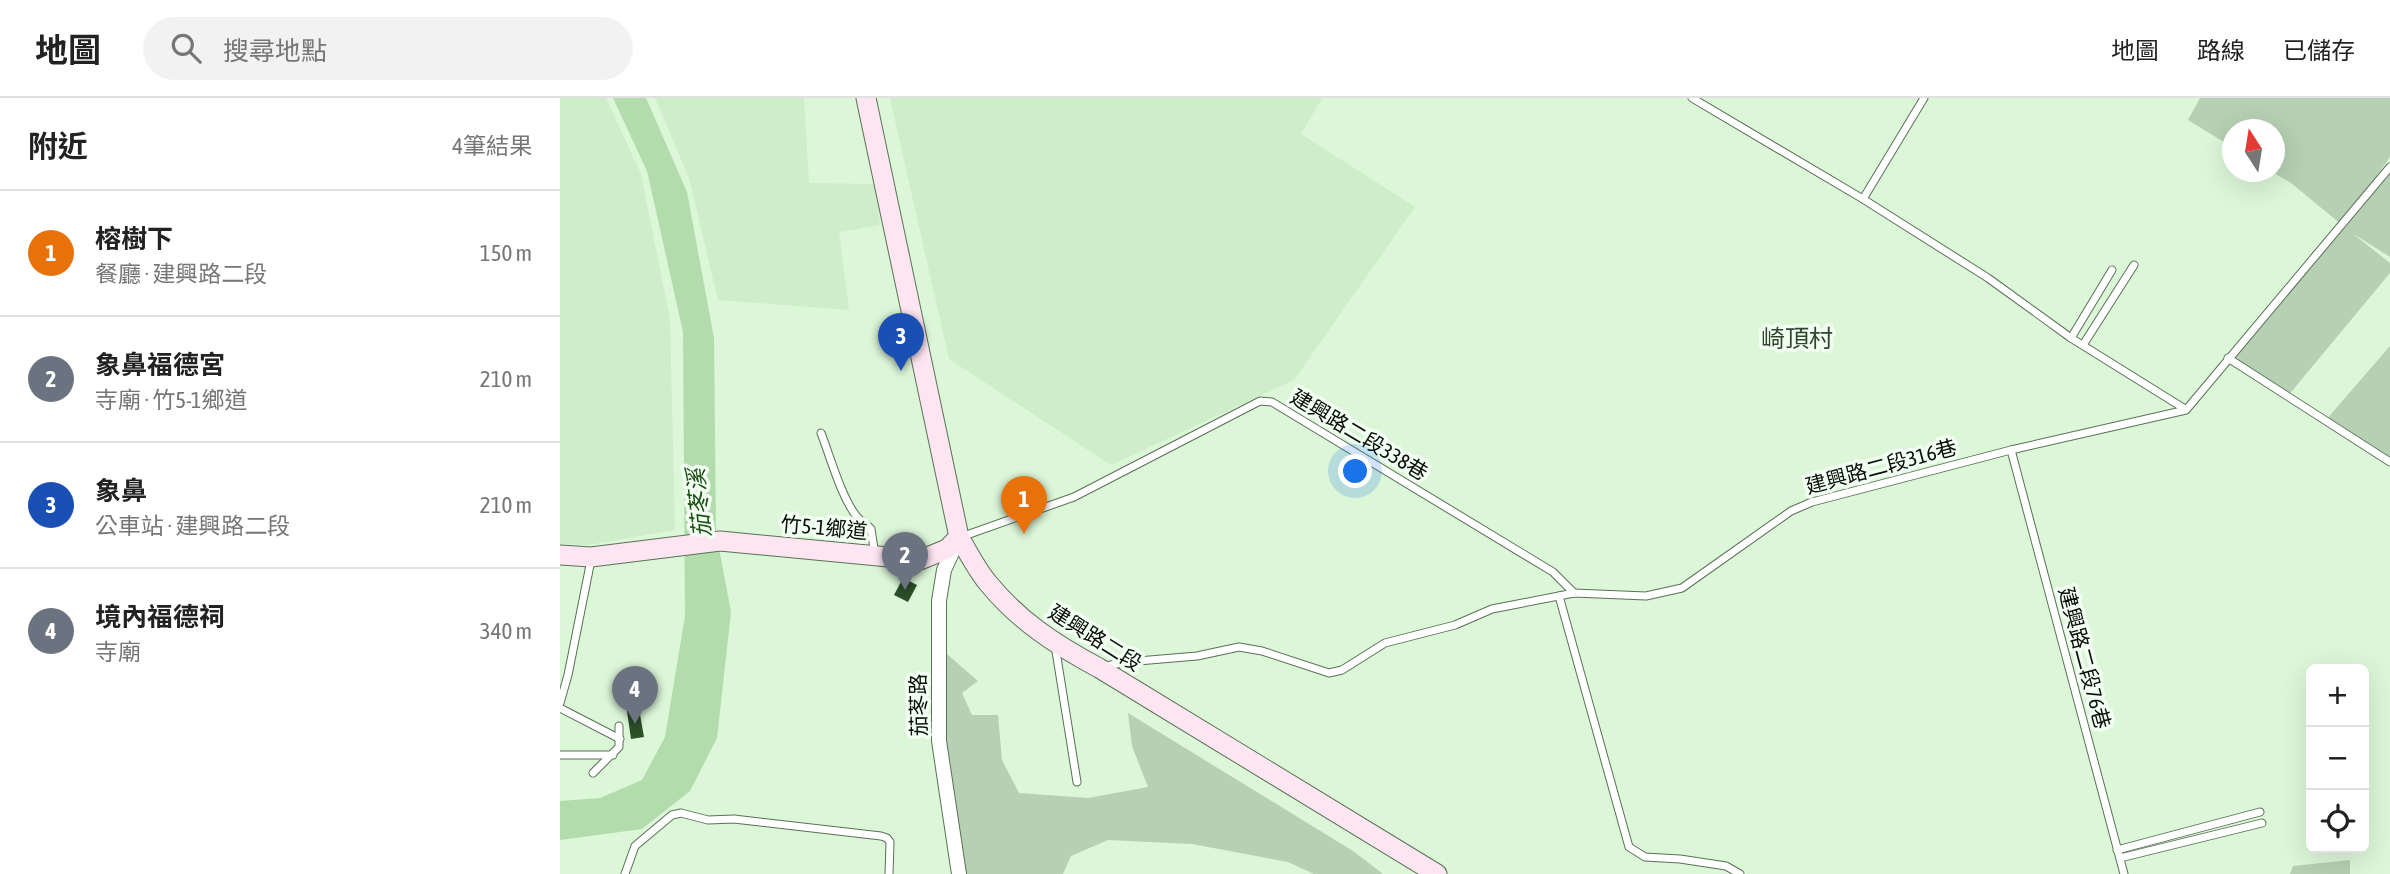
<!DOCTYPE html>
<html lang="zh-TW">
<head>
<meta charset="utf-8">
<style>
	:root { --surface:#fff; --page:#f2f2f2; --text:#222; --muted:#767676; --line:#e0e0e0; --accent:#9a196e }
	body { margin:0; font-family:"Asap Condensed","Noto Sans TC",sans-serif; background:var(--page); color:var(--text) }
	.controls { position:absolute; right:21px; bottom:21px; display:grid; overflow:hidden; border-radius:10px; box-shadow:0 7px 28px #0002 }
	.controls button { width:63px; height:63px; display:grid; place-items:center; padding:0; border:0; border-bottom:2px solid var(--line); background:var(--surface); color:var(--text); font:35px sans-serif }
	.compass { position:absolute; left:1662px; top:21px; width:63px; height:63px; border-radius:50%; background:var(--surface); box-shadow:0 7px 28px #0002; rotate:348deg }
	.you { position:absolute; left:796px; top:374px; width:24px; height:24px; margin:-18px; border:5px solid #fff; border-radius:50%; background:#1a73e8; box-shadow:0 0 0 10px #1a73e833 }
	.badge { display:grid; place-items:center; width:46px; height:46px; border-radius:50%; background:var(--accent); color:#fff; font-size:23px; font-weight:700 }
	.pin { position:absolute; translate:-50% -58px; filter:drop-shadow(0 2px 4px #0008) }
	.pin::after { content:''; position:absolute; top:37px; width:24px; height:21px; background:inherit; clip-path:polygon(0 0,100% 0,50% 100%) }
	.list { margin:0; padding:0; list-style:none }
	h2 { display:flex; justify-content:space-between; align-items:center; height:91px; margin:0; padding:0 28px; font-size:30px }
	h2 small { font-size:23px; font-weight:400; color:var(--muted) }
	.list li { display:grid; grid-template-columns:46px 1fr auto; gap:21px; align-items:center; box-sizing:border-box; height:126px; padding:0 28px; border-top:2px solid var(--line) }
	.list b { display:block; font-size:26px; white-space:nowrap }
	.list p { margin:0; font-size:23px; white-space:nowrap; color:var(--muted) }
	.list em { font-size:23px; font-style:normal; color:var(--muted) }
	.icon { flex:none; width:38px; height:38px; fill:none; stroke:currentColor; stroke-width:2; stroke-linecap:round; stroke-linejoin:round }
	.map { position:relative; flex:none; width:1830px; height:776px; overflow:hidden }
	header { display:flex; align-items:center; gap:42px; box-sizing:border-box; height:98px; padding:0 35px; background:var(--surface); border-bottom:2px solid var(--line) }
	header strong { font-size:33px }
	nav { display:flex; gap:38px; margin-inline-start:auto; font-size:24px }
	.search { width:490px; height:63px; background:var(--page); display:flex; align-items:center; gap:18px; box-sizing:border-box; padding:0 24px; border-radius:38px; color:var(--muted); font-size:26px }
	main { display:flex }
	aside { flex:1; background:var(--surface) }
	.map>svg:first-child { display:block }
	.built { fill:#ceedc9 }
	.green { fill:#b6d0b3 }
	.water { fill:#b3dcad }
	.building { fill:#2c5028 }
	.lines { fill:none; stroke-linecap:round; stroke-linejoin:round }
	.lane-casing { stroke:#5a7157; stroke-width:9 }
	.street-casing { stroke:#5a7157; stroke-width:16 }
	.secondary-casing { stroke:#5a7157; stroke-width:21 }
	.lane { stroke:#fff; stroke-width:7 }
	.street { stroke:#fff; stroke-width:14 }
	.secondary { stroke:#fde6f2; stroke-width:19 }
	.labels { text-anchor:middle; stroke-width:7; stroke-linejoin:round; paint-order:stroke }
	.street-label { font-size:21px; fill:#070f06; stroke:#f3fef2 }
	.water-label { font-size:23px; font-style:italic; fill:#1a4f14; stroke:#f3fef2 }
	.quarter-label { font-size:24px; fill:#30452d; stroke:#f3fef2 }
</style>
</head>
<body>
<header>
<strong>地圖</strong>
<div class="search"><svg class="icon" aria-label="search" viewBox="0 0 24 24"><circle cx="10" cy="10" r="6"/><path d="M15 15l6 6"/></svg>搜尋地點</div>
<nav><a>地圖</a><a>路線</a><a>已儲存</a></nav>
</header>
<main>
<aside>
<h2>附近<small>4筆結果</small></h2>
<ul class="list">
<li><span class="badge" style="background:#e8710a">1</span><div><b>榕樹下</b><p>餐廳 · 建興路二段</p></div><em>150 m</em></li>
<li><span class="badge" style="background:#6b7280">2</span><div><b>象鼻福德宮</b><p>寺廟 · 竹5-1鄉道</p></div><em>210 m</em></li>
<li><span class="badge" style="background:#1a4fb4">3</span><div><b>象鼻</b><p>公車站 · 建興路二段</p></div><em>210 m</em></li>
<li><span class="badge" style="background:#6b7280">4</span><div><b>境內福德祠</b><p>寺廟</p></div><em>340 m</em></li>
</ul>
</aside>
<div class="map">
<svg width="1830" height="776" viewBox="0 0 1830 776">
	<rect width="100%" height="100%" fill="#dcf6d8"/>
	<g class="built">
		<polygon points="0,0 46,0 81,76 110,221 115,432 28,447 0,446"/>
		<polygon points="95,0 244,0 249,85 316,86 320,127 279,134 289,212 158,202 129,80"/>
		<polygon points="330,0 762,0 741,36 855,109 734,282 551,367 389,261"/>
	</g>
	<g class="green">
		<polygon points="1640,0 1830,0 1830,59 1789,117 1830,70 1830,159 1792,135 1830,165 1830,175 1727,299 1668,260 1782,127 1731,85 1712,74 1714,74 1714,32 1672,32 1672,49 1628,22"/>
		<polygon points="1830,248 1830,367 1765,323"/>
		<polygon points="372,543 418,583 402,595 412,617 438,617 442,662 459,695 528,700 588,689 572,648 568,615 793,753 823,776 754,776 728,764 632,746 548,742 511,758 503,776 405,776"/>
		<polygon points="1790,762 1790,776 1730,776 1733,768"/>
	</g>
	<polygon class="water" points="53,0 86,0 127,94 154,240 156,434 171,514 157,640 130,693 82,731 0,742 0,703 40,700 82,682 105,639 125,518 123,234 87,73"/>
	<g class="building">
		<polygon points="343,480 357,487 348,504 334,497"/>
		<polygon points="79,611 84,639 71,641 67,613"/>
	</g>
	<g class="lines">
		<g class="lane-casing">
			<g id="lane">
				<polyline points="1132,0 1303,101 1428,180 1511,240 1625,311"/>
				<polyline points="1303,101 1364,0"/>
				<polyline points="1511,240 1552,172"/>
				<polyline points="1523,247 1574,167"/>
				<polyline points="1668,260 1830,364"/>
				<path d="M261,335c9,23 21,67 37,85 4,4 9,6 13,11l4,26"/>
				<polyline points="1451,352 1564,776"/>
				<polyline points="401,439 514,399 700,303 712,304 993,474 1014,495"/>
				<polyline points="999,498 1069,749 1085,759 1120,761 1166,768 1180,776"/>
				<polyline points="495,547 517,684"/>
				<polyline points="546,568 566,564 637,558 679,549 702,553 769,575 782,572 825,545 895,527 932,511 1014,495 1086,498 1122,490 1231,413 1252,404 1451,352 1626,312 1830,69"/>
				<polyline points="0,605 8,577 31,462"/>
				<polyline points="0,610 60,641"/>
				<polyline points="0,657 53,657"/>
				<polyline points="33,675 59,649 59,628"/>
				<polyline points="1557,752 1700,714"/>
				<polyline points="1560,760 1702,725"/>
				<polyline points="65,776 75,748 112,717 121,715 148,722 174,721 321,738 327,740 330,744 329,776"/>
			</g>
		</g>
		<g class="street-casing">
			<polyline id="street" points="397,444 384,472 379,503 379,643 399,776"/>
		</g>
		<g class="secondary-casing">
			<g id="secondary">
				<path d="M306,0l93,439c9,15 18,33 29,46 31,38 68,62 111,85l338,206"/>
				<polyline points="0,457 31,459 160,443 360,462 387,451 399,439"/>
			</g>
		</g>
		<use href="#lane" class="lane"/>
		<use href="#street" class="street"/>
		<use href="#secondary" class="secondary"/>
	</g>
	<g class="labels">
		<g class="street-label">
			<text transform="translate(799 337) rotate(31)" y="7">建興路二段338巷</text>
			<text transform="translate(1321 369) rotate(-15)" y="7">建興路二段316巷</text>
			<text transform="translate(264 430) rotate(5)" y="7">竹5-1鄉道</text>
			<text transform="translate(535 540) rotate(32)" y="7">建興路二段</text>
			<text transform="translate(1524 560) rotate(75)" y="7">建興路二段76巷</text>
			<text transform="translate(359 607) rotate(-91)" y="7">茄苳路</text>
		</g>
		<g class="water-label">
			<text transform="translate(139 405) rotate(-96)" y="8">茄苳溪</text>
		</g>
		<g class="quarter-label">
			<text x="1237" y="249">崎頂村</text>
		</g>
	</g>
</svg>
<div class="controls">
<button>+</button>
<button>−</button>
<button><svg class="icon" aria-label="locate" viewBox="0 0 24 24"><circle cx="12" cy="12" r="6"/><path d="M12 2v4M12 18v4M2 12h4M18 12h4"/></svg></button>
</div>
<svg class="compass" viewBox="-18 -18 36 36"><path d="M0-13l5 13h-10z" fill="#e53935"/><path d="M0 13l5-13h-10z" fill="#767676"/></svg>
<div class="you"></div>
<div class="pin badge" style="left:464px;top:436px;background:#e8710a">1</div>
<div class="pin badge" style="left:345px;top:492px;background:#6b7280">2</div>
<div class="pin badge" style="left:341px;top:273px;background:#1a4fb4">3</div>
<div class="pin badge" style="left:75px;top:626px;background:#6b7280">4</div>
</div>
</main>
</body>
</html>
